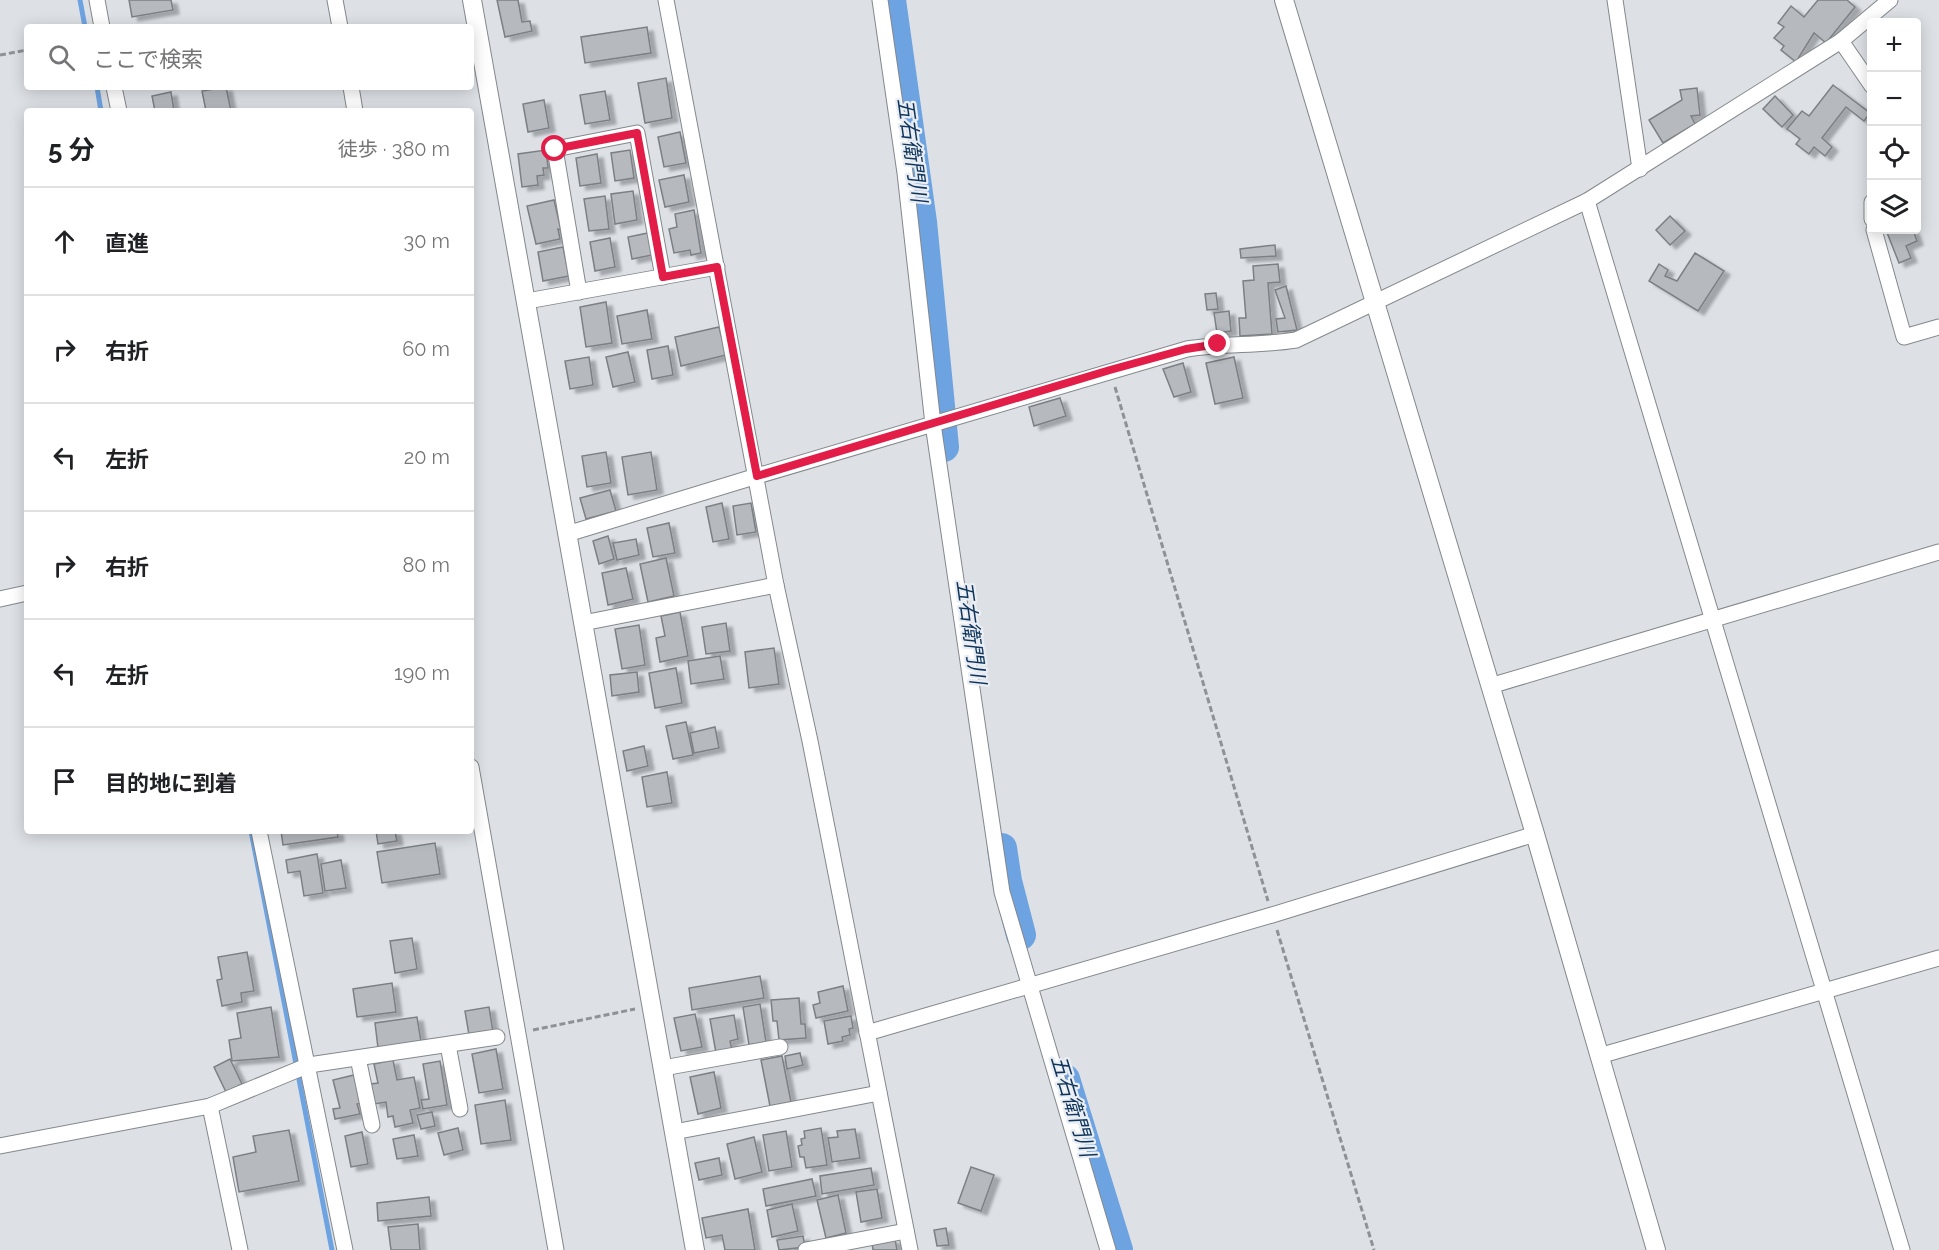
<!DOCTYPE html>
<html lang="ja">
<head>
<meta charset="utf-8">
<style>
	:root { --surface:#fff; --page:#f2f2f2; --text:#202124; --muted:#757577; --line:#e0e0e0 }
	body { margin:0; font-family:Raleway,"Noto Sans JP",sans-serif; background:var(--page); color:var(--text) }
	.controls { position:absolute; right:18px; top:18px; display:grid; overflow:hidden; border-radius:6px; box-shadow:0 3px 15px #0003 }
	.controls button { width:54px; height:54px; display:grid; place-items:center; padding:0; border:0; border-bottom:2px solid var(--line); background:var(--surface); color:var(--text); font:30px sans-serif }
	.stop { position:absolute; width:18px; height:18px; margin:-14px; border:4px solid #e11d48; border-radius:50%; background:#fff }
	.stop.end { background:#e11d48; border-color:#fff; box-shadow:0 2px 6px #0008 }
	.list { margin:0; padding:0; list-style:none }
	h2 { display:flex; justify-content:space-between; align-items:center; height:78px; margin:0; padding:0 24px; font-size:26px }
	h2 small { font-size:20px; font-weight:400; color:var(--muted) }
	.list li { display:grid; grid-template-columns:39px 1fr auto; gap:18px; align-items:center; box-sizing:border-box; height:108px; padding:0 24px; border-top:2px solid var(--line) }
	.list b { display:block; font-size:22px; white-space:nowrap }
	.list em { font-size:20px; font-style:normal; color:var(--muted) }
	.icon { flex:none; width:33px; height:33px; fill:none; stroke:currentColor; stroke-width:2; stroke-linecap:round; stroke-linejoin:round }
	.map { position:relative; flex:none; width:1939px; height:1250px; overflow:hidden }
	.search { position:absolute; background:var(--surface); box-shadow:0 3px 15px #0003; left:24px; top:24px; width:450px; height:66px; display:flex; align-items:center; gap:15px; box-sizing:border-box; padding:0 21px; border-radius:6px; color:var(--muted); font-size:22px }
	.panel { position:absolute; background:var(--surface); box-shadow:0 3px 15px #0003; left:24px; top:108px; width:450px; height:726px; border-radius:6px }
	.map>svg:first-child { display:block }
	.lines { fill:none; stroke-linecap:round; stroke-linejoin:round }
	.stream { stroke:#6ea3e1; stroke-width:5 }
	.river { stroke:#6ea3e1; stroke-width:30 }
	.building { fill:#b6babf; stroke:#7c8084; stroke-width:1.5; filter:url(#shadow) }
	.minor-casing { stroke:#84888c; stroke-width:17 }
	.tertiary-casing { stroke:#84888c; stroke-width:20 }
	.path { stroke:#8f9295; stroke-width:3; stroke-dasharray:6 3; stroke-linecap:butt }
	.minor { stroke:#fff; stroke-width:15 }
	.tertiary { stroke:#fff; stroke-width:18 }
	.route { stroke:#e11d48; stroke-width:8 }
	.labels { text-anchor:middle; stroke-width:4.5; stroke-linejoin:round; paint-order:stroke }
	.water-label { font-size:21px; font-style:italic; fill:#0f355d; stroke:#eaeef3 }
</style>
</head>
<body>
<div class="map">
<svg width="1939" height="1250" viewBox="0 0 1939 1250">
	<defs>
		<filter id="shadow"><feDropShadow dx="6" dy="4" stdDeviation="1.5" flood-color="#0004"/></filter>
	</defs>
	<rect width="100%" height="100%" fill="#dde1e6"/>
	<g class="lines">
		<g class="stream">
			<polyline points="80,0 85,27"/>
			<polyline points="97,87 101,111"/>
			<polyline points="251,831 332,1250"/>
		</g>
		<g class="river">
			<polyline points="891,0 922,222 944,447"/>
			<polyline points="1002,848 1007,881 1021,935"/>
			<polyline points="1065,1079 1118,1250"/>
		</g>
	</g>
	<g class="building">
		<polygon points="129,0 171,0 173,10 132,17"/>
		<polygon points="497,0 518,0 522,22 530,21 532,31 505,37"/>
		<polygon points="1818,0 1847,0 1855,7 1826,43 1814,33 1796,62 1781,50 1784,46 1774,38 1784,27 1778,23 1791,6 1804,17"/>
		<polygon points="647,27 651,53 585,63 581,37"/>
		<polygon points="666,78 672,118 645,123 638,83"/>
		<polygon points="1833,85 1870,113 1864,121 1846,107 1822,138 1832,147 1825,156 1814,147 1809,154 1796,144 1800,139 1787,129 1802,111 1809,116"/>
		<polygon points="226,87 231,111 206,111 202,91"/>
		<polygon points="1697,88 1700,115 1691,116 1695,124 1663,143 1649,120 1682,100 1680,90"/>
		<polygon points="605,91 610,120 585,124 580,95"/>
		<polygon points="171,92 174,111 155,111 152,96"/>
		<polygon points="1775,96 1793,115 1782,127 1763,109"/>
		<polygon points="544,100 549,128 528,132 523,104"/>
		<polygon points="680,132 686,163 664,167 658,137"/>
		<polygon points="546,150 548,168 543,168 544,175 537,176 538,185 522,187 518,154"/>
		<polygon points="630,150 634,178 615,181 611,153"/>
		<polygon points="597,154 601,183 580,186 576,158"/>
		<polygon points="684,175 689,202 665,207 659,180"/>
		<polygon points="633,191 637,220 615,224 611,194"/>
		<polygon points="605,196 609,229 589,231 584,199"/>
		<polygon points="554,200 561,230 558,229 560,239 536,244 527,206"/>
		<polygon points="694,210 701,253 691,255 690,250 674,253 669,229 677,227 675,214"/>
		<polygon points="1670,216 1685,231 1670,245 1656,230"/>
		<polygon points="1886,230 1913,230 1917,241 1906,246 1911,258 1899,263"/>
		<polygon points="648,233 652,255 632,259 628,237"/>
		<polygon points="610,238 615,267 595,271 590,242"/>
		<polygon points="1275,245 1276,256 1241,258 1240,249"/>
		<polygon points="563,247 569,276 543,281 538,252"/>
		<polygon points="1695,253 1724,271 1698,311 1649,281 1659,264 1668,270 1665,276 1677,281"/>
		<polygon points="1278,264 1280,282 1268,283 1272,334 1240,336 1239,318 1246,318 1243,281 1254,280 1253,266"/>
		<polygon points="1286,286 1297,330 1278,332 1276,319 1285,318 1275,290"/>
		<polygon points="1216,293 1218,309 1207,310 1205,294"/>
		<polygon points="606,302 612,343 586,347 580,307"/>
		<polygon points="647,310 652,339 622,344 617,316"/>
		<polygon points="1229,311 1231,331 1217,333 1214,313"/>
		<polygon points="719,327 726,355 681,366 675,337"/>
		<polygon points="668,346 673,375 652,379 647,350"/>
		<polygon points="628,352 635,382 613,387 606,357"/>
		<polygon points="589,357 593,385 570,389 565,361"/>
		<polygon points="1234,357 1243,398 1215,404 1206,363"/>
		<polygon points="1183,363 1191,392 1174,397 1163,369"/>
		<polygon points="1060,398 1066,416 1034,426 1029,407"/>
		<polygon points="606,452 611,483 587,487 582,456"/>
		<polygon points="651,452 657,490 628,495 622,457"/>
		<polygon points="610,490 616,511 586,519 580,498"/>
		<polygon points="722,503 729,539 713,542 706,507"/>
		<polygon points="751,503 756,532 737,535 733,506"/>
		<polygon points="669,523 675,553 653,557 647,528"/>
		<polygon points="608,536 614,559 599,564 593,541"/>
		<polygon points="636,539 639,555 617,560 613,543"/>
		<polygon points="666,558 674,596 648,602 640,564"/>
		<polygon points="626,568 633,599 608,605 602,573"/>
		<polygon points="680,612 688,656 660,662 656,638 665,636 661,616"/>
		<polygon points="726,623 730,651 706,654 702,627"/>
		<polygon points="639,625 645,665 622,669 615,629"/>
		<polygon points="774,648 779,684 749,688 745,652"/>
		<polygon points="720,656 724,679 691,684 688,661"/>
		<polygon points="676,668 682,703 655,708 649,673"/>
		<polygon points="637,672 639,692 612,696 610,675"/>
		<polygon points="686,722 693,755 673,759 666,726"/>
		<polygon points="715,727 719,748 694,753 690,733"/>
		<polygon points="644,746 648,766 627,771 623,751"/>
		<polygon points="667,772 672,803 647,807 642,777"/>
		<polygon points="281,831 337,831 338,837 283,845"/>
		<polygon points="376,831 395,831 397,841 378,844"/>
		<polygon points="435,843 440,874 382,883 377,852"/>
		<polygon points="317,854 323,893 304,896 300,871 288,873 286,860"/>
		<polygon points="341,860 346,888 325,891 321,864"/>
		<polygon points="412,938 417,969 395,973 390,941"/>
		<polygon points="247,952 254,991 241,993 242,1002 222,1006 217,980 222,979 218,957"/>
		<polygon points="760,976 764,998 692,1010 689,988"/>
		<polygon points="392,983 396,1012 357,1017 353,989"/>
		<polygon points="843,986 848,1011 816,1018 813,1005 820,1003 818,992"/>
		<polygon points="799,998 801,1024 805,1024 806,1038 779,1040 777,1021 773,1021 771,1000"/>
		<polygon points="760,1004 766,1042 749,1045 743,1007"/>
		<polygon points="271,1007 279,1057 232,1061 229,1040 241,1038 237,1013"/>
		<polygon points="489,1007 493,1032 469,1035 465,1011"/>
		<polygon points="695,1014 702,1047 681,1051 674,1018"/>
		<polygon points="734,1015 738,1039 730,1041 732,1050 716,1053 710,1019"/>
		<polygon points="851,1016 853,1028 849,1029 850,1035 842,1037 843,1041 828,1044 824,1021"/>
		<polygon points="417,1017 421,1042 378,1048 375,1023"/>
		<polygon points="496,1049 503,1089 479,1093 472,1054"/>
		<polygon points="800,1053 803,1065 787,1069 785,1056"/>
		<polygon points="782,1056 791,1102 770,1106 761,1060"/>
		<polygon points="230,1059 242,1084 226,1092 214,1067"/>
		<polygon points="393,1060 397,1080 414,1077 420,1108 410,1110 413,1123 395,1127 393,1116 388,1117 386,1102 374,1104 371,1084 378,1083 374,1064"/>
		<polygon points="440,1061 447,1105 423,1109 421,1100 429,1099 423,1064"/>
		<polygon points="714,1072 721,1108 698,1114 690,1077"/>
		<polygon points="354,1075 361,1103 357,1104 360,1114 335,1119 333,1109 340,1108 333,1080"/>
		<polygon points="505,1100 511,1140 481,1144 475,1105"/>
		<polygon points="432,1112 435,1126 421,1129 417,1115"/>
		<polygon points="458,1128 463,1150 444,1155 438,1133"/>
		<polygon points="821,1128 827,1165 806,1168 804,1157 800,1157 798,1146 802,1145 801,1139 805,1138 804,1131"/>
		<polygon points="855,1129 860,1158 832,1162 828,1138 838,1137 837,1131"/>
		<polygon points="289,1130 299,1181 239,1192 233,1157 256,1152 253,1136"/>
		<polygon points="786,1131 792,1167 769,1171 763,1135"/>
		<polygon points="362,1132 368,1164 351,1167 345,1136"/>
		<polygon points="414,1135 418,1156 397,1159 393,1139"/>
		<polygon points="754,1137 762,1172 735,1179 727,1144"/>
		<polygon points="719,1158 722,1175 699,1180 695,1163"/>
		<polygon points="971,1167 994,1175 981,1211 958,1203"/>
		<polygon points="871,1168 874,1185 822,1194 820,1176"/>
		<polygon points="812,1179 816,1196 766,1206 763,1189"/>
		<polygon points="877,1189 882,1218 861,1222 856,1192"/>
		<polygon points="838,1195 846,1233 826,1238 817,1200"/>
		<polygon points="429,1197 431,1216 378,1221 377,1203"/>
		<polygon points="792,1204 798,1231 772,1237 767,1210"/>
		<polygon points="748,1209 755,1250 725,1250 722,1235 706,1238 702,1218"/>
		<polygon points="418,1224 420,1250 391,1250 388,1227"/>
		<polygon points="946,1228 949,1245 937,1246 934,1230"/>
		<polygon points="803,1236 805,1247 779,1250 777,1240"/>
		<polygon points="895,1239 897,1250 873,1250 872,1243"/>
	</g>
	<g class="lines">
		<g class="minor-casing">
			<g id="minor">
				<polyline points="97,0 102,27"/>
				<polyline points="335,0 340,27"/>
				<polyline points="666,0 776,585 810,741 910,1250"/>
				<polyline points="880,0 905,173 933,424 1002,892 1108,1250"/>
				<polyline points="1615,0 1640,169"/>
				<polyline points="1841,41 1872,86"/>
				<polyline points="114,87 119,111"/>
				<polyline points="351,87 355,111"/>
				<polyline points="1587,201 1902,1250"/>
				<polyline points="1872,202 1872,219"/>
				<polyline points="1874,230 1904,337 1939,327"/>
				<polyline points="579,292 555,149 637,133 663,277"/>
				<polyline points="527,301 717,267"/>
				<path d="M567,534l190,-58 430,-127c36,-6 72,-3 109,-9l291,-139 254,-160 49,-41"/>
				<polyline points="0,599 27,593"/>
				<polyline points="583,623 776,585"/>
				<polyline points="1490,686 1939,552"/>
				<polyline points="471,767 556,1250"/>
				<polyline points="259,831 345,1250"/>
				<polyline points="867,1033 1272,915 1535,834"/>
				<polyline points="448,1045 460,1109"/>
				<polyline points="1599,1056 1939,958"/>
				<polyline points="358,1058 372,1125"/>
				<polyline points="663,1068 780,1047"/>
				<polyline points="210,1106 240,1250"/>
				<polyline points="674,1132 879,1093"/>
				<polyline points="0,1146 210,1106 309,1065 497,1037"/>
				<polyline points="806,1250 906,1231"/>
			</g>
		</g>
		<g class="tertiary-casing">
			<g id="tertiary">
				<polyline points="472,0 695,1250"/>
				<polyline points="1284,0 1535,834 1656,1250"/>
			</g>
		</g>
		<g class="path">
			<polyline points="0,55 27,50"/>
			<polyline points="1115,387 1268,901"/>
			<polyline points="1277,930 1374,1250"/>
			<polyline points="533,1030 635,1009"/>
		</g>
		<use href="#minor" class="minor"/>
		<use href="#tertiary" class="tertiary"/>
	</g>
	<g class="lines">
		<polyline class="route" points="555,149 637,133 663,277 717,267 757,476 1110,370 1186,349 1218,344"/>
	</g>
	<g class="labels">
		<g class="water-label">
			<text transform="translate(912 150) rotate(82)" y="7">五右衛門川</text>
			<text transform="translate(971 632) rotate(82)" y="7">五右衛門川</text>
			<text transform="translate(1073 1106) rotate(73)" y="7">五右衛門川</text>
		</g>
	</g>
</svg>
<div class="controls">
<button>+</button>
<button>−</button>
<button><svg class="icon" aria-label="locate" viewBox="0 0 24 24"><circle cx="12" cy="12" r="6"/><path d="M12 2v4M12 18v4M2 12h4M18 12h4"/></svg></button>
<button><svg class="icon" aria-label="layers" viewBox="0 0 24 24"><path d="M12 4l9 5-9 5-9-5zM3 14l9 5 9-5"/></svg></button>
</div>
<div class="stop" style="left:555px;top:149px"></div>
<div class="stop end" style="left:1218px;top:344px"></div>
<div class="search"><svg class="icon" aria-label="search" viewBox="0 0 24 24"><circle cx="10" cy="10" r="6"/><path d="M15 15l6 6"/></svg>ここで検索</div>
<section class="panel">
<h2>5 分<small>徒歩 · 380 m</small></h2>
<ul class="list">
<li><svg class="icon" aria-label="ahead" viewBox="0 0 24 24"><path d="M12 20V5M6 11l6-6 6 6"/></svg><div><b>直進</b></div><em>30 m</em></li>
<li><svg class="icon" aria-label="right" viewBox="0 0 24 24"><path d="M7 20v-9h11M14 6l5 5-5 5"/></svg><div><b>右折</b></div><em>60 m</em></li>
<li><svg class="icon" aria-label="left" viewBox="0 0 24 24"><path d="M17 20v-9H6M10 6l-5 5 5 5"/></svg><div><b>左折</b></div><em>20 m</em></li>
<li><svg class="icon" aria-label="right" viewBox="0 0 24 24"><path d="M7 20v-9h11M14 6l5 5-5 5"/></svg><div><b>右折</b></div><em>80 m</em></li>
<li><svg class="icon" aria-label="left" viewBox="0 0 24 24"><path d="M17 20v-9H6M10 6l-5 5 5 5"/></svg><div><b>左折</b></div><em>190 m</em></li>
<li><svg class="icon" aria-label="arrive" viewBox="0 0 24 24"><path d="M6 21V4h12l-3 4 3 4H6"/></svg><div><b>目的地に到着</b></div></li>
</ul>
</section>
</div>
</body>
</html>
